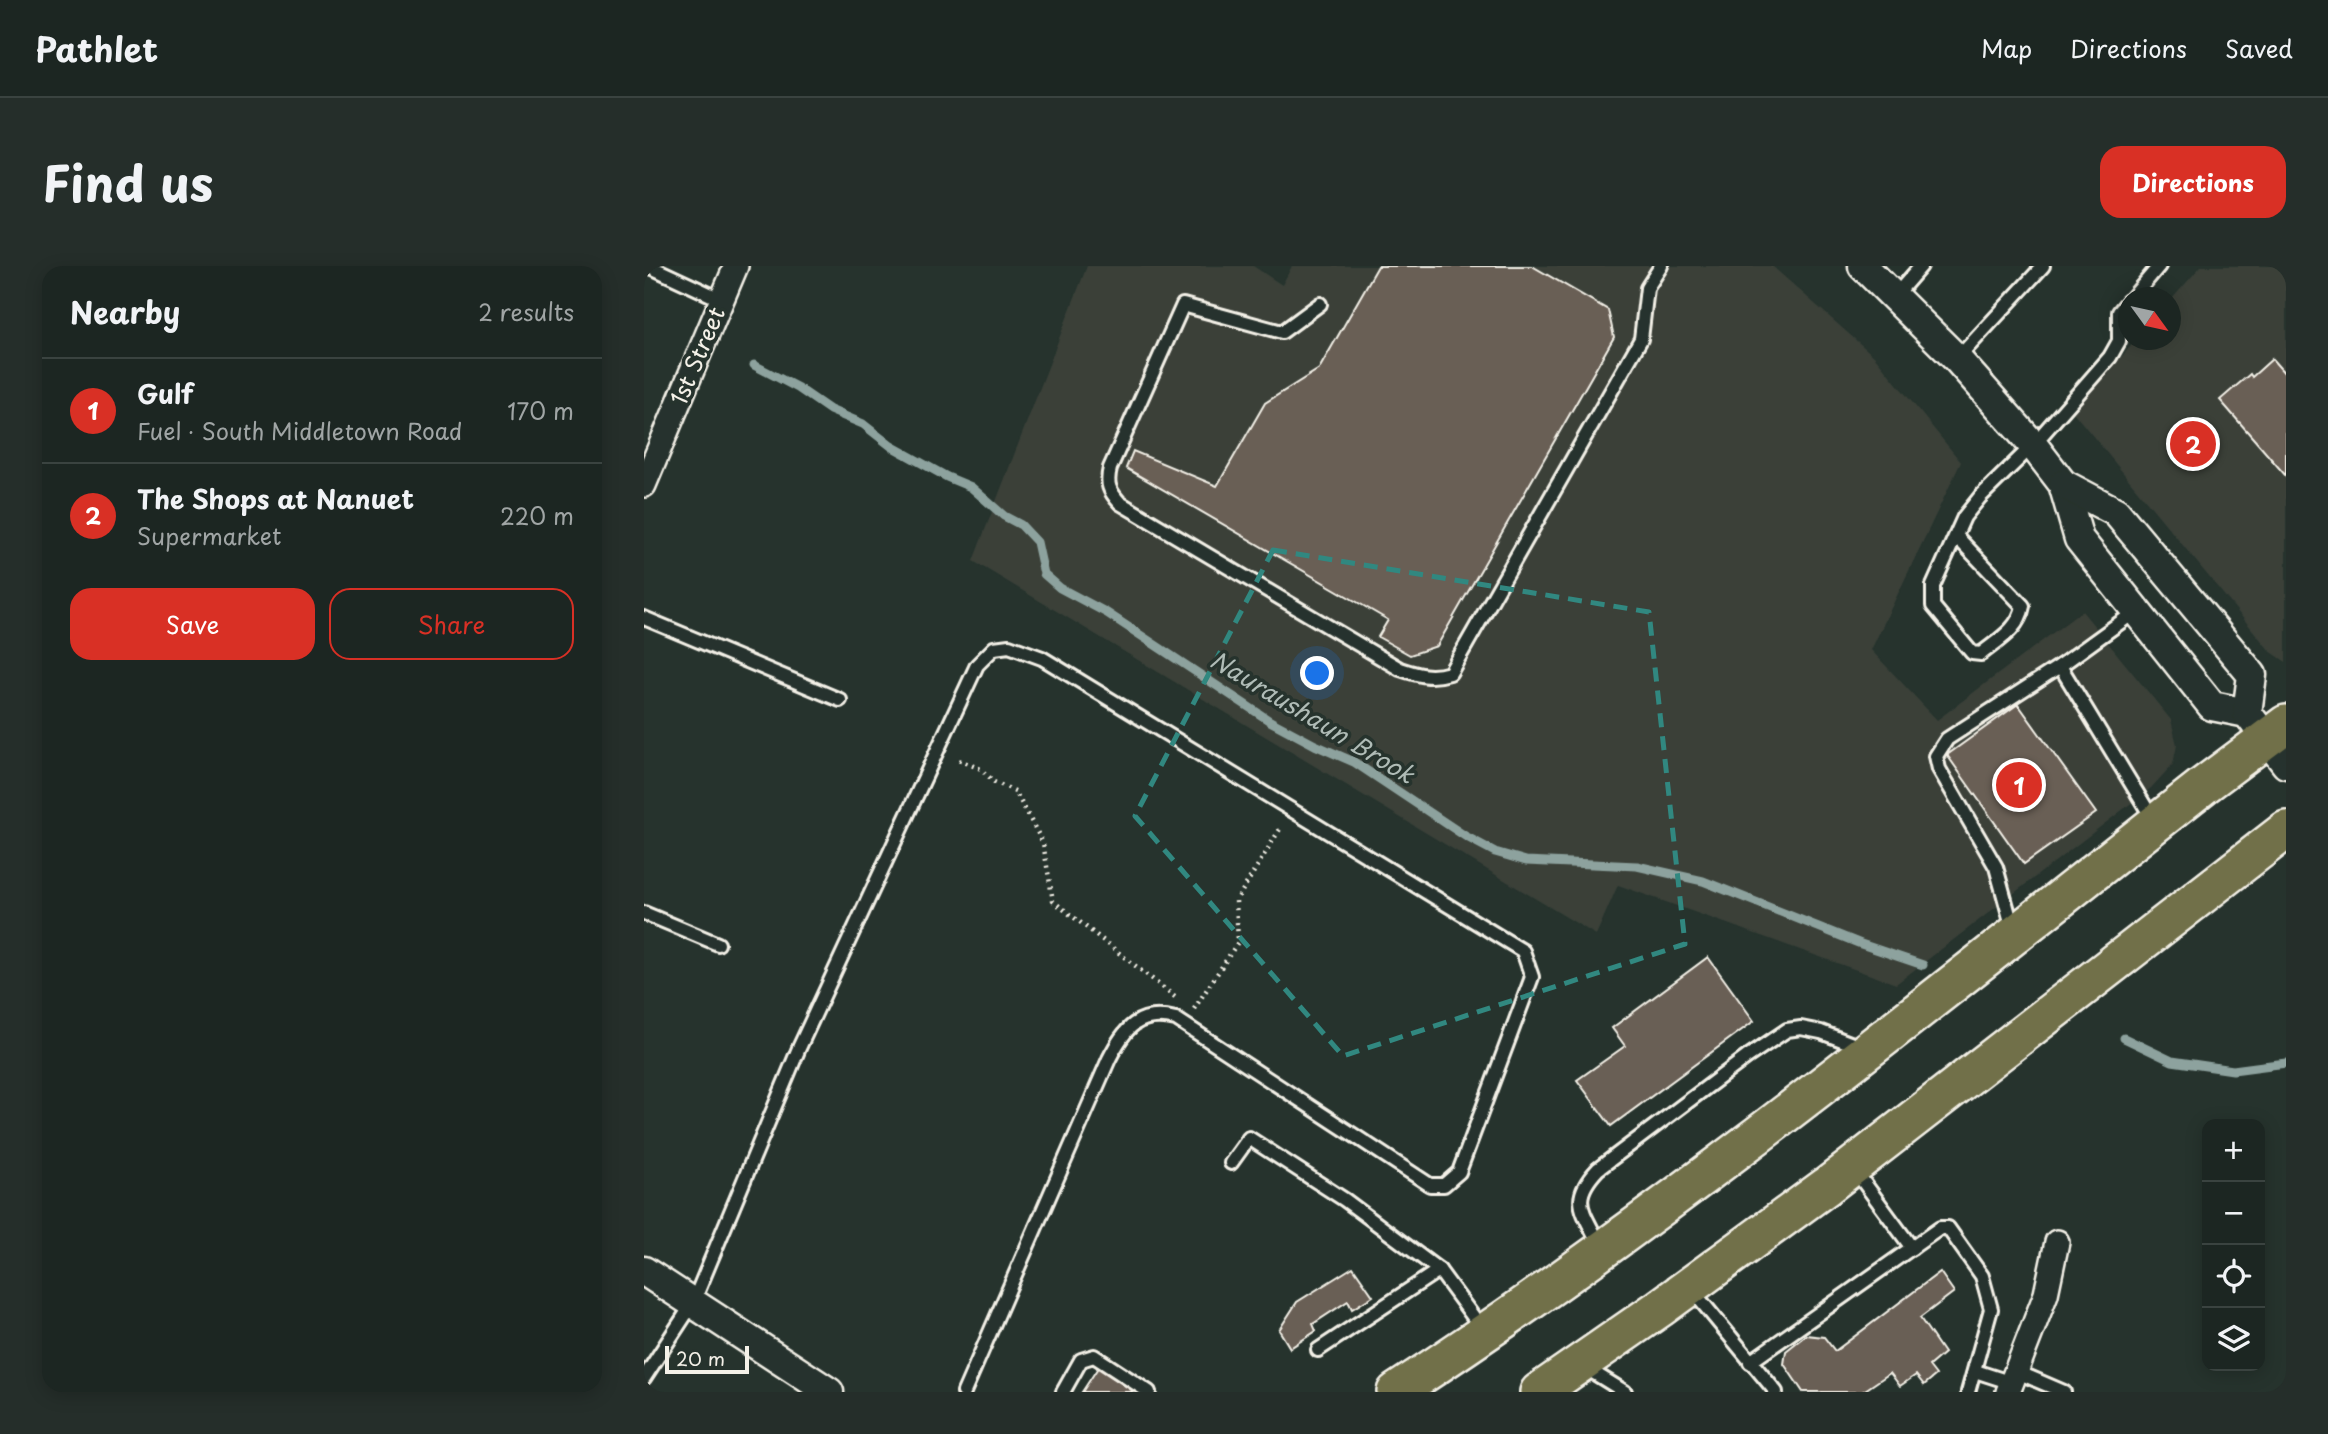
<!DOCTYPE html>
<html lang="en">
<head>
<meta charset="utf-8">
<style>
	:root { --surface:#1c2622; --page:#252e2a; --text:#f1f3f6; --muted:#a0a5a5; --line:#3a4340; --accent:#d93025 }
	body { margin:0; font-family:"Playpen Sans",sans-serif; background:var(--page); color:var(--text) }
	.controls { position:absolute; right:21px; bottom:21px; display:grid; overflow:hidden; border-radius:14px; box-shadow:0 4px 18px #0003 }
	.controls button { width:63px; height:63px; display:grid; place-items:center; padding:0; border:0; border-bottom:2px solid var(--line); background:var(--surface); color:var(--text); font:35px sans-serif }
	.compass { position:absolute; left:1474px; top:21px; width:63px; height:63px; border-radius:50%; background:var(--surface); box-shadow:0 4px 18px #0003; rotate:123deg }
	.scale { position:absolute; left:21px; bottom:18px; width:84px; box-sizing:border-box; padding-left:7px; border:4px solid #f4f1e8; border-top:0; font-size:19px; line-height:24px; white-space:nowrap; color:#f4f1e8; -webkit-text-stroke:5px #26332d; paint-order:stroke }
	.you { position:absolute; left:674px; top:408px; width:24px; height:24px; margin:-18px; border:5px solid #fff; border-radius:50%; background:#1a73e8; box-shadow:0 0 0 10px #1a73e833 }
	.badge { display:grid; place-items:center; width:46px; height:46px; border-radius:50%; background:var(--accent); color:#fff; font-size:23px; font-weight:700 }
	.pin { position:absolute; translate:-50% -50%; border:4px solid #fff; box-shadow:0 2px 7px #0006 }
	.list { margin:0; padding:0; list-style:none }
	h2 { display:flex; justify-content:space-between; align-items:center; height:91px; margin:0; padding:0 28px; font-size:30px }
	h2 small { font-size:23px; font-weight:400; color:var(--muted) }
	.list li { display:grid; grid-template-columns:46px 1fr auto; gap:21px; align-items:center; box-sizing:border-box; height:105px; padding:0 28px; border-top:2px solid var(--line) }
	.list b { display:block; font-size:26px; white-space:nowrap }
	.list p { margin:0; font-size:23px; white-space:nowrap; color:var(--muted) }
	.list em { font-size:23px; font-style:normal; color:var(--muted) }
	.actions { display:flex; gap:14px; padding:21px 28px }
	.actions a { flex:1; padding:16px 0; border:2px solid var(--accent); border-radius:21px; text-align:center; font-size:24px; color:var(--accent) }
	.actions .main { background:var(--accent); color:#fff }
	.icon { flex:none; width:38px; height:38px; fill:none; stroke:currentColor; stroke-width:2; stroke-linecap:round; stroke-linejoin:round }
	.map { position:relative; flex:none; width:1642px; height:1126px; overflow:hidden; border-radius:21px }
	header { display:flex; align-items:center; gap:42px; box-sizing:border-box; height:98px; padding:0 35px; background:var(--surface); border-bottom:2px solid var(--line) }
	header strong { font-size:33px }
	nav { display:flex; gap:38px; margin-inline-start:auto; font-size:24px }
	.intro { display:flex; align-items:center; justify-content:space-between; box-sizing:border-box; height:168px; padding:0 42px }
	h1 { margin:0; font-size:49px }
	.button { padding:18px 32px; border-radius:21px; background:var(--accent); color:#fff; font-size:24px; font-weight:700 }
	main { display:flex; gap:42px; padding:0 42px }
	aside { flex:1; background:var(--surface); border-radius:21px; box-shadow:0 4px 18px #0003 }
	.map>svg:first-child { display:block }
	.built { fill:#3a4039 }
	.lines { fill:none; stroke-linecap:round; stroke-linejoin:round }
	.stream { stroke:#8da29e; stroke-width:9 }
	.building { fill:#695e55; stroke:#f4f1e8; stroke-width:2 }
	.service-casing { stroke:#f4f1e8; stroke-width:18 }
	.minor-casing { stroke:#f4f1e8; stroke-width:28 }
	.tertiary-casing { stroke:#f4f1e8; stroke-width:33 }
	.primary-casing { stroke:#f4f1e8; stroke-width:42 }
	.path { stroke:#f4f1e8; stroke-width:4.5; stroke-dasharray:2 5; stroke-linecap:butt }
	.service { stroke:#26332d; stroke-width:12 }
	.minor { stroke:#26332d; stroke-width:23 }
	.tertiary { stroke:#26332d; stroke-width:28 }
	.primary { stroke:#71704a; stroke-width:37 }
	.marked { fill:none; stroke:#318880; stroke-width:5; stroke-dasharray:14 9; stroke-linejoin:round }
	.labels { text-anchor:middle; stroke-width:7; stroke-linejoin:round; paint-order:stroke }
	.street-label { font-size:23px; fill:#f4f1e8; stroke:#26332d }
	.water-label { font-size:24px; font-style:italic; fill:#b0bcb7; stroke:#26332d }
</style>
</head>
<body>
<header>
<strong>Pathlet</strong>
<nav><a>Map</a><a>Directions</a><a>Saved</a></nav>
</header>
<div class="intro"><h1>Find us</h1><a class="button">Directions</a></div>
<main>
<aside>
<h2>Nearby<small>2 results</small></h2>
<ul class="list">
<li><span class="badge">1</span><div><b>Gulf</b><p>Fuel · South Middletown Road</p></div><em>170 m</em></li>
<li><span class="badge">2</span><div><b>The Shops at Nanuet</b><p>Supermarket</p></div><em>220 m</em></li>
</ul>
<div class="actions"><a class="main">Save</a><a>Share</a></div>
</aside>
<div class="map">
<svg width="1642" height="1126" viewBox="0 0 1642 1126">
	<rect width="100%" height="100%" fill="#26332d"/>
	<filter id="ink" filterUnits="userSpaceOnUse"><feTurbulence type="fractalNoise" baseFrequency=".0143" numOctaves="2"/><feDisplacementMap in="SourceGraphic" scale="14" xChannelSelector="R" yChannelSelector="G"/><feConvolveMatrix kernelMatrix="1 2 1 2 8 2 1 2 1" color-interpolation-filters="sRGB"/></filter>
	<g filter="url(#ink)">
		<g class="built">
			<polygon points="443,0 609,0 638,19 648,0 1128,0 1231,91 1317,196 1227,384 1293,454 1438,345 1527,454 1533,479 1529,498 1507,522 1252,718 974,619 952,669 329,295"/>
			<polygon points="1557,0 1642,0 1642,396 1626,385 1429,146 1492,74 1526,74 1527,34"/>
		</g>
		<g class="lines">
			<g class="stream">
				<polyline points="110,99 154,122 186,144 219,158 247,180 303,211 327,221 360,250 377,259 393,276 400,308 416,322 463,347 626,455 671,479 710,496 821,570 851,586 882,595 993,600 1059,615 1217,678 1279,699"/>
				<polyline points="1480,772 1528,795 1589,804 1642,797"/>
			</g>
		</g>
		<g class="building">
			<polygon points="734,0 888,0 964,44 970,71 793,380 766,389 734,371 744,354 482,202 489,185 573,220 621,137 675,103"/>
			<polygon points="1628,93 1642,109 1642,210 1576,134 1606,108 1608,111"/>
			<polygon points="1374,438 1452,547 1380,598 1303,489"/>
			<polygon points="1064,691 1110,755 967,860 933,814 981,780 968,762"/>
			<polygon points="709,1001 729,1030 708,1043 704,1035 669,1058 672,1065 646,1082 635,1064 653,1036"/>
			<polygon points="1296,1006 1310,1026 1276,1052 1300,1087 1285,1100 1292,1109 1280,1119 1272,1109 1256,1120 1246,1107 1218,1126 1159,1126 1140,1098 1142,1085 1162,1069 1180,1071 1191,1085"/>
			<polygon points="455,1100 497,1126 438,1126"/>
		</g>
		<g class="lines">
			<g class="service-casing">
				<g id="service">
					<polyline points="5,0 78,34"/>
					<polyline points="1251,30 1277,0"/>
					<polyline points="1488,32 1515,0"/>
					<path d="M676,38l-38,28 -99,-27 -73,163c-4,16 -1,23 10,35l280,166c18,6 31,10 50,4l191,-334 6,-51 14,-22"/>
					<polyline points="1313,93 1399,0"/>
					<path d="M1312,270l67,70c-4,23 -25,34 -42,48l-9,-1 -39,-47v-20l31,-69 16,-20 53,-52 77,-88 9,-16v-29l9,-11"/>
					<polyline points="1492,345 1416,400 1510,555"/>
					<polyline points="0,352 196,434"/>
					<polyline points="0,647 74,678"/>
					<polyline points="1369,663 1352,601 1295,503 1292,490 1303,473 1416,400"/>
					<polyline points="587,897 605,872 701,934 795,1004 839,1064"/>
					<polyline points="1210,903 1268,982"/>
					<path d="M956,980c-16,-35 -32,-45 -2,-77l149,-112 40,-27 14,-2 20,4 42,16"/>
					<polyline points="1048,1024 1132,1126"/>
					<polyline points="674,1084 795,1004"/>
					<polyline points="1106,1096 1296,962 1304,962 1338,1010 1347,1043 1324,1126"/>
					<polyline points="939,1100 981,1126"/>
					<polyline points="1331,1105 1368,1117"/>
					<polyline points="1371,1105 1420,1126"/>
					<path d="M0,1112l49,-75 106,-255 178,-383 17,-17 15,-2 33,12 481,293 9,26 -73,195 -15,13h-14l-254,-166c-38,-9 -51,9 -67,40l-145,333"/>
					<polyline points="419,1126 437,1094 450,1090 505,1126"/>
				</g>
			</g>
			<g class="minor-casing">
				<g id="minor">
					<polyline points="0,219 92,0"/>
					<polyline points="1364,1126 1402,1028 1413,976"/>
				</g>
			</g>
			<g class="tertiary-casing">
				<g id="tertiary">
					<polyline points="1219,0 1313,93 1389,179 1419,218 1435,273 1568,440 1603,447"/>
					<polyline points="1419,218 1472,246 1608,409 1603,447 1642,498"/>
					<polyline points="0,1005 185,1126"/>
				</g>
			</g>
			<g class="primary-casing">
				<g id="primary">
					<path d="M752,1126c282,-184 543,-398 807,-606l83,-62"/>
					<polyline points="895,1126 1016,1042 1183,920 1642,564"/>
				</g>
			</g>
			<g class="path">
				<polyline points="315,494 337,503 350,516 371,525 399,577 409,635 531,731"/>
				<polyline points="550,743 594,676 592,635 636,563"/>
			</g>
			<use href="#service" class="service"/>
			<use href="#minor" class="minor"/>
			<use href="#tertiary" class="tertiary"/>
			<use href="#primary" class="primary"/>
		</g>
	</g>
	<path class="marked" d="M629,284l376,62 36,332 -342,112 -208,-240z"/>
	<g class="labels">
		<g class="street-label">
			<text transform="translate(54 90) rotate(-67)" y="8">1st Street</text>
		</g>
		<g class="water-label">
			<text transform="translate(668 452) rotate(31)" y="8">Nauraushaun Brook</text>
		</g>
	</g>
</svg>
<div class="controls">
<button>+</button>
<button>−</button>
<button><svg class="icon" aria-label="locate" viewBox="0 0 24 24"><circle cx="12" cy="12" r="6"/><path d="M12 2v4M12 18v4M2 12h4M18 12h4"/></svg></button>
<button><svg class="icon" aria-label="layers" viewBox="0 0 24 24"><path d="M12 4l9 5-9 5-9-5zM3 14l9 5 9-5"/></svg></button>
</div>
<svg class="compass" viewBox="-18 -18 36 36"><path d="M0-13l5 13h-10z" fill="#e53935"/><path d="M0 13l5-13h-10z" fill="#a0a5a5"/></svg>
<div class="scale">20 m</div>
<div class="you"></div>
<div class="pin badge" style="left:1375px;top:519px">1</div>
<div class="pin badge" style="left:1549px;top:178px">2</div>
</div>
</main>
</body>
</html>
